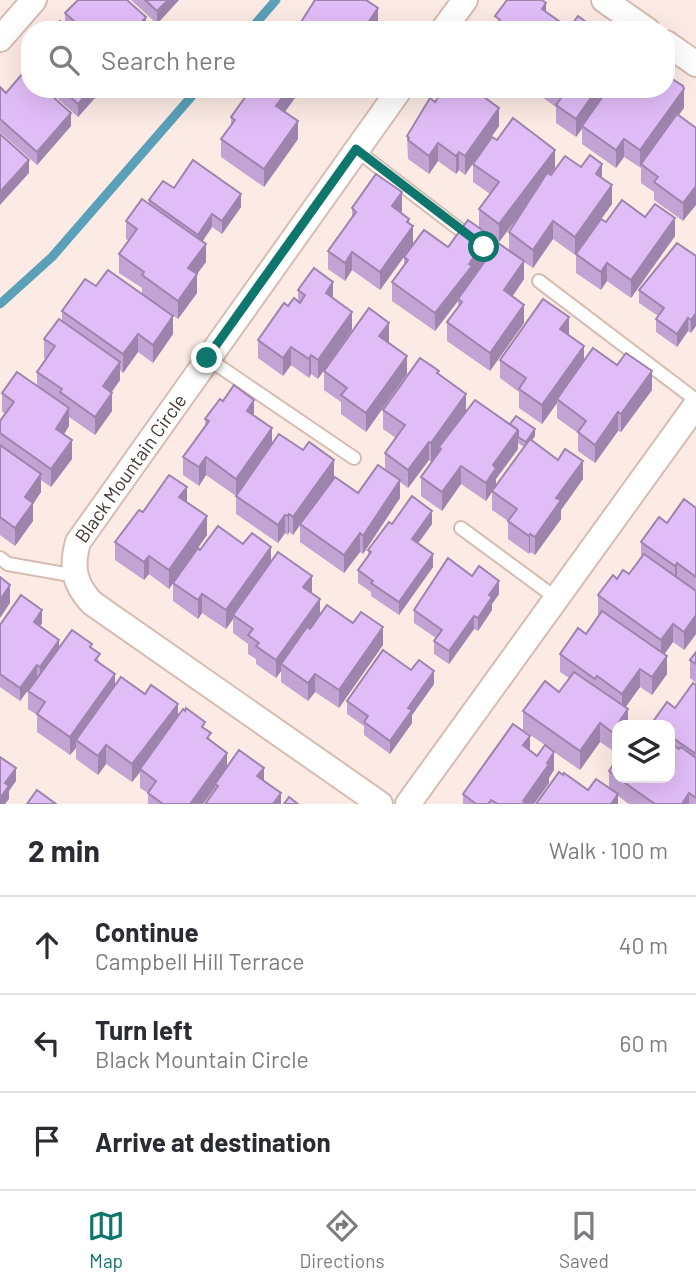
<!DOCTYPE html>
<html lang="en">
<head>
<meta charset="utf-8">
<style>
	:root { --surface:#fff; --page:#f7f7f7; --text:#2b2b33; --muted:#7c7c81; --line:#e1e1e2; --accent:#0f766e }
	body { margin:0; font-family:Barlow,sans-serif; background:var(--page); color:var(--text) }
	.controls { position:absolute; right:21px; bottom:21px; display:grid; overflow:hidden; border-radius:14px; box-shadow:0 7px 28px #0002 }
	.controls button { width:63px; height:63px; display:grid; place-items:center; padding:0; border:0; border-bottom:2px solid var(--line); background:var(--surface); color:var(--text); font:35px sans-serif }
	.stop { position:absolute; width:21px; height:21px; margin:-16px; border:5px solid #0f766e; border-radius:50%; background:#fff }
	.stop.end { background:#0f766e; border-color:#fff; box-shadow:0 2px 7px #0008 }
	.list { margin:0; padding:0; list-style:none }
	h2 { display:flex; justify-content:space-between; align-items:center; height:91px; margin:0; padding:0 28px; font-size:30px }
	h2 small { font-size:23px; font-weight:400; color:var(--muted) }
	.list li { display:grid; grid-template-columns:46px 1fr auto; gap:21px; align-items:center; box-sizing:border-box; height:98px; padding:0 28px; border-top:2px solid var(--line) }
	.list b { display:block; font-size:26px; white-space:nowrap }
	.list p { margin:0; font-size:23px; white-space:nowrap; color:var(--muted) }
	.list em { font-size:23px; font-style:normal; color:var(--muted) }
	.icon { flex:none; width:38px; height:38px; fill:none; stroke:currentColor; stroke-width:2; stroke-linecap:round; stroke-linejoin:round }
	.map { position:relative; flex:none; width:696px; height:804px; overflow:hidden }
	.search { position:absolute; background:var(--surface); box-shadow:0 7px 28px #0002; left:21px; right:21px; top:21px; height:77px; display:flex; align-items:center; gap:18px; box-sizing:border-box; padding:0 24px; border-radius:28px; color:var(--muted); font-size:26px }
	.sheet { height:385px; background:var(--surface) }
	nav { display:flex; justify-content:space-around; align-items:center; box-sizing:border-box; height:98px; border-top:2px solid var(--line); background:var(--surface); font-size:19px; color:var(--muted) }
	nav a { display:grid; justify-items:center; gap:4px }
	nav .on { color:var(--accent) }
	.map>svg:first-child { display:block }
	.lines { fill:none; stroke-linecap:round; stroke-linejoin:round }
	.stream { stroke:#59a0b8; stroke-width:9 }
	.service-casing { stroke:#d7bcb1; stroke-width:16 }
	.minor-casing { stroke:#d7bcb1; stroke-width:28 }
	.service { stroke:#fff; stroke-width:12 }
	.minor { stroke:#fff; stroke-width:24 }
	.wall { fill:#c2a3d4; fill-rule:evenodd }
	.shaded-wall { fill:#9e84ad }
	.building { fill:#e1bdf7; stroke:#9e84ad; stroke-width:2 }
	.route { stroke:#0f766e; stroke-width:9 }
	.labels { text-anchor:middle; stroke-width:6; stroke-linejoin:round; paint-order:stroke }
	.street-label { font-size:19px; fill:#443934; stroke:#fcfcfc }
</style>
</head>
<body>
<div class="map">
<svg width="696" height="804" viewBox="0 0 696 804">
	<rect width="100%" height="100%" fill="#fcebe4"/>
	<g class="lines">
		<g class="stream">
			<polyline points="250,30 276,0"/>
			<polyline points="0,304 52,257 198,89"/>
		</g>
		<g class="service-casing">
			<g id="service">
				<polyline points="356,150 472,239"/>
				<polyline points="539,281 696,400"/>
				<polyline points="207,358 354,458"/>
				<polyline points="461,528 556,598"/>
				<polyline points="0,558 8,564 76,576"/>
			</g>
		</g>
		<g class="minor-casing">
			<g id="minor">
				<polyline points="604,0 647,30"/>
				<polyline points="443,30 465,0"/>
				<polyline points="0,39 34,0"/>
				<polyline points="666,43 696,64"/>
				<path id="s1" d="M380,804l-288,-201c-18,-19 -21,-36 -14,-61l322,-453"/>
				<polyline points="408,804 696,405"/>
			</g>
		</g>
		<use href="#service" class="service"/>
		<use href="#minor" class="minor"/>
	</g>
	<g class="wall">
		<polygon points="131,0 179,0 157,24"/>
		<polygon points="65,13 146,30 52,30 65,26"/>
		<polygon points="0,87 6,93 71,126 37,165 0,132"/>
		<polygon points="47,89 103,89 78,117"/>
		<polygon points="297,89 297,95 285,112 298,139 264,187 221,157 221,139 231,125 231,117"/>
		<polygon points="479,89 479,93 499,126 465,175 459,170 456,174 438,161 429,174 408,159 407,136 435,102"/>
		<polygon points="539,89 666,89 684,108 678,115 696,128 683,221 654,200 654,192 641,183 641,168 624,157 616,168 582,144 582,129 576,137 556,123 556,107 539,95"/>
		<polygon points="497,140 555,168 550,175 551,175 581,167 602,179 612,204 575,255 553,239 533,268 524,262 524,279 513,296 524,323 490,371 447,341 447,322 458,307 458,301 435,331 392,301 392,282 404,267 404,257 380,290 352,270 345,281 328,269 328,251 352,217 352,208 402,211 401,213 409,223 413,244 448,247 489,254 472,279 472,280 509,250 509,232 522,212 499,242 479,228 479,209 490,194 473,182 473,164"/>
		<polygon points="174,188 241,207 222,234 212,227 202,242 206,262 197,274 197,293 178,319 142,294 142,288 119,273 119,254 129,241 126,239 126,221 149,204 149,200"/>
		<polygon points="606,222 675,236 631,298 607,281 601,290 576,273 576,254"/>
		<polygon points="696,256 691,333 688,331 677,347 656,332 656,319 658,316 639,303 639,290"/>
		<polygon points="333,282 318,379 311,374 309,378 291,365 283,376 258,358 258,340 288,306 298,301 298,290"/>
		<polygon points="96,286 173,334 153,363 138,352 123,373 120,370 120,380 112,392 112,411 95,435 69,417 69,426 64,434 72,459 51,487 41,480 41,492 33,504 33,521 15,546 0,535 0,433 5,414 2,411 2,393 37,386 37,372 46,359 44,358 44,339 62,321 62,311"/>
		<polygon points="569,335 584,361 652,390 621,432 618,431 595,463 578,451 578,433 557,418 557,403 542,424 519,408 519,392 500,378 500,360"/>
		<polygon points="389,341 388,342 407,374 366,432 341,414 341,402 324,390 324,371"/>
		<path d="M439,375l27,37 44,12 25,12 -4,5 52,38 -22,31v9l-26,36 -5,-3 -1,2 -21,-15v-18l-16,-11v-18l-6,9 -25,-17 -19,27 -21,-15v-19l18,-26 -8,11 -2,-2 -21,28 -8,-6v16l-37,56 -3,-2 -16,21 -44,-31v-18l-7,11 -4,-3 -1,3 -3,-2 -7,10 -42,-29v-18l-30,-21 -7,11 -16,-11v-18l22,-31v-7l49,-3 18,28 62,34 24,15 27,-23v-17l11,-15 -13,-9v-19zM518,443l6,4 -28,39v-7l22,-30z"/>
		<polygon points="187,502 207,535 169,589 149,574 144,580 115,560 115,542 143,512"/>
		<polygon points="696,508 696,634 684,650 673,642 664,654 667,674 652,695 640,687 625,708 628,725 612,750 600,742 580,770 554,752 554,770 549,778 549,783 534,804 463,804 463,794 530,750 537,756 545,745 523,730 523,711 559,692 569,678 560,672 560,654 586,634 600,615 598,614 598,595 617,579 629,574 641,557 641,542 667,523"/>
		<polygon points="392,524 432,524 418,543 433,567 399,615 371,596 371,592 358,583 358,570 368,555 368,550"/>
		<polygon points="243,544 271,560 312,593 320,615 383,645 339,708 315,692 308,701 281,682 281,671 276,678 256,664 256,659 248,654 248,644 233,633 233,619 226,629 202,613 198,619 173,601 173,583 200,550"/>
		<polygon points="472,576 499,594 492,604 492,610 478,631 474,629 449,664 434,654 434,641 436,638 414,623 414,610"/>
		<polygon points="42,623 40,626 59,648 92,648 100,663 115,686 178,717 205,729 211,741 227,766 264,781 281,804 215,790 215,788 203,804 148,804 148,793 140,788 140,772 132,782 106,764 98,775 76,759 76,748 70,755 37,732 37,715 28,709 28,691 37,678 20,701 0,687 0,625"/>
		<polygon points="696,652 696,683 690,678 690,660"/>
		<polygon points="411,670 434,684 412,715 412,723 390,754 364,735 364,726 347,714 347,701"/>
		<polygon points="696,685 696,804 629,804 618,796 618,804 588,790 609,788 609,771 670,778 670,725 652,725 652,723 675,708"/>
	</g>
	<g class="shaded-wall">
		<polygon points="168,0 179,0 157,24 157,11"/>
		<polygon points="546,3 546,16 542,9"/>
		<polygon points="378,8 378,27 376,30 363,30"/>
		<polygon points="146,17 146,30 135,30"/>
		<polygon points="91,89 103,89 78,117 78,104"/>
		<polygon points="288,89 297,89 297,95 276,124 276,106"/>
		<polygon points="597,89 610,89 582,126 582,129 576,137 576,119"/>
		<polygon points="684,89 684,108 642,165 641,164 640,168 640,150"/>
		<polygon points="499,108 499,126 465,175 465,156"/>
		<polygon points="71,113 71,126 37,165 37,152"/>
		<polygon points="298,121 298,139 264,187 264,169"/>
		<polygon points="624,139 624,157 616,168 616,150"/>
		<polygon points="438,143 438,161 429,174 429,156"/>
		<polygon points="555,150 555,168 499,242 499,224"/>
		<polygon points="459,152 459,170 456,174 456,156"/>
		<polygon points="29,160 29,173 0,205 0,192"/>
		<polygon points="602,164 602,183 596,174"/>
		<polygon points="612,185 612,204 575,255 575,237"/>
		<polygon points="696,186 696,205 683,221 683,203"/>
		<polygon points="402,192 402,211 392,225 392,206"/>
		<polygon points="241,194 241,207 222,234 222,221"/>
		<polygon points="212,214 212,227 198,248 198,235"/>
		<polygon points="675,218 675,236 631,298 631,280"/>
		<polygon points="409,219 409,231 413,226 413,244 380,290 380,272"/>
		<polygon points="553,221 553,239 533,268 533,250"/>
		<polygon points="489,235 489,254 472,279 472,284 458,299 458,301 435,331 435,313"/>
		<polygon points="206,244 206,262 197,274 197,293 178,319 178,301 188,268"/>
		<polygon points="352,252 352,270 345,281 345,263"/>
		<polygon points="524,261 524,279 504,308 504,290"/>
		<polygon points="607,263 607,281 601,290 601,272"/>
		<polygon points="333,282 333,301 326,293"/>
		<polygon points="524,305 524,323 490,371 490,353"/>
		<polygon points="352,312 352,330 318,379 318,360"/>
		<polygon points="696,313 696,326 691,333 691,320"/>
		<polygon points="173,316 173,334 153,363 153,345"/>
		<polygon points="569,317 569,335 560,329"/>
		<polygon points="688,318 688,331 677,347 677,334"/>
		<polygon points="389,323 389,341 379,354 379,336"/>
		<polygon points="138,334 138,352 123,373 123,354"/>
		<polygon points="584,346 584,364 557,399 557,403 542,424 542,405"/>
		<polygon points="291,347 291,365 283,376 283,358"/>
		<polygon points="311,355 311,374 309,378 309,359"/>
		<polygon points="407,356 407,374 366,432 366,413"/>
		<polygon points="120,362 120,380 103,404 103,386"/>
		<polygon points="652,371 652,390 621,432 621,414"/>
		<polygon points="112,393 112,411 95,435 95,417"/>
		<polygon points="466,394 466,412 439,447 439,451 431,462 431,443"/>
		<polygon points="254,400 254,418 247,411"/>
		<polygon points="69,408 69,426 56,447 56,429"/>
		<polygon points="618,412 618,431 595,463 595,445"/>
		<polygon points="272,428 272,447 236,497 236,479"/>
		<polygon points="535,429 535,436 526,449 526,442"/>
		<polygon points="518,430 518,449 496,479 496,486 486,501 486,483 493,465"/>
		<polygon points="72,440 72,459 51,487 51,469"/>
		<polygon points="429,442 429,460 408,488 408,470"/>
		<polygon points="206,457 206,475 199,486 199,467"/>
		<polygon points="334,460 334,478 293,535 293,517"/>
		<polygon points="583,461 583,479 561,510 561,519 535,555 535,537 556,498"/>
		<polygon points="461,466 461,484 442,511 442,492"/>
		<polygon points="41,474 41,492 33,504 33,521 15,546 15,528 25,497"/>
		<polygon points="400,480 400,498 363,554 363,536"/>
		<polygon points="187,487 187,505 179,497"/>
		<polygon points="432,511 432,524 412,552 412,539"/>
		<polygon points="289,514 289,532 288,535 288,516"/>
		<polygon points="285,515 285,533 278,543 278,525"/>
		<polygon points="207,516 207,535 169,589 169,570"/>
		<polygon points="360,533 360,552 344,573 344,555"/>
		<polygon points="530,534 530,552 529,554 529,536"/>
		<polygon points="271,547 271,565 233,615 233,619 226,629 226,610"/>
		<polygon points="433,554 433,567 399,615 399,602"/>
		<polygon points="149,556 149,574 144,580 144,562"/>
		<polygon points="677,563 677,582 675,585 675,566"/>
		<polygon points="312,576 312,594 303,587"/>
		<polygon points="499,581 499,594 492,604 492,610 478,631 478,618 489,595"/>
		<polygon points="10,585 10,603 0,618 0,600"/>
		<polygon points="202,594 202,613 198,619 198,600"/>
		<polygon points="320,599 320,618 281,664 281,671 276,678 276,660"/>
		<polygon points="42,610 42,623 34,635 34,622"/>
		<polygon points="696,615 696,634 684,650 684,632"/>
		<polygon points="474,616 474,629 449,664 449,651"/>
		<polygon points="673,624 673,642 661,659 661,640"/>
		<polygon points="383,627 383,645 339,708 339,690"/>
		<polygon points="59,640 59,653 40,680 40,667"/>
		<polygon points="667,656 667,674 652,695 652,677"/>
		<polygon points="37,665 37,678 20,701 20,688"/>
		<polygon points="640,669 640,687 622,712 622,694"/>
		<polygon points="434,671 434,684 412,715 412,723 390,754 390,741 408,708"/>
		<polygon points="115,674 115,692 76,740 76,748 70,755 70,737"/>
		<polygon points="315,674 315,692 308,701 308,683"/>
		<polygon points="178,704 178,723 140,769 140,772 132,782 132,764"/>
		<polygon points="628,709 628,725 617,725 617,742 612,750 612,732"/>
		<polygon points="600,723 600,742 580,770 580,751"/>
		<polygon points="530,736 530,754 523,745"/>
		<polygon points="106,745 106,764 98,775 98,756"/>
		<polygon points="554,752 554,770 549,778 549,783 534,804 523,804 523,801"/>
		<polygon points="227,753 227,771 215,784 215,788 203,804 190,804"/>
		<polygon points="16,768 16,781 9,791 9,799 5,804 0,804 0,798 5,783"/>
		<polygon points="264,768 264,786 257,776"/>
		<polygon points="281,793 281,804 273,804"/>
		<polygon points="689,793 689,804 682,804"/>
		<polygon points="618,794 618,804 611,804"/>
	</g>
	<g class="building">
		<polygon points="78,0 127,0 146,17 135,30 84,30 65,13"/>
		<polygon points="145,0 168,0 157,11"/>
		<polygon points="315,0 366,0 378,8 363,30 296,30"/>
		<polygon points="507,0 542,0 546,3 542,9 563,24 559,30 492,30 500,20 495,16"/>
		<polygon points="578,16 597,30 568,30"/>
		<polygon points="60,21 70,30 52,30"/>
		<polygon points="24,72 30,77 30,89 44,89 71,113 37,152 0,119 0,87 6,93"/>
		<polygon points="666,75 683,86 684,89 640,150 624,139 616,150 582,126 608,89 666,89"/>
		<polygon points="62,89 91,89 78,104"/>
		<polygon points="251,89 288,89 276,106 298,121 264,169 221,139 235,120 231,117"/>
		<polygon points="444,89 473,89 499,108 465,156 459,152 456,156 438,143 429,156 408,140 409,138 407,136 430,98 435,102"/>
		<polygon points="557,89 597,89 576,119 556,105 564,94"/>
		<polygon points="677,114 696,128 696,186 683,203 654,182 658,177 641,164"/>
		<polygon points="513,118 555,150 499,224 479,209 499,182 473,164 492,137 497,140"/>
		<polygon points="0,134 29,160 0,192"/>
		<polygon points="590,155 602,164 596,174 612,185 575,237 553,221 533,250 509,232 547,173 551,175 565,156 581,167"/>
		<polygon points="193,160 241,194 222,221 212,214 198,235 149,200 163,181 174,188"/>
		<polygon points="376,174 402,192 392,206 409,219 407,222 413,226 380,272 352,252 345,263 328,251 356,212 352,208"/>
		<polygon points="142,199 206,244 188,268 197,274 178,301 142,275 144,272 119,254 137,229 126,221"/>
		<polygon points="622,200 645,217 655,204 675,218 631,280 607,263 601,272 576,254 601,219 606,222"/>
		<polygon points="468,220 489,235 469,264 472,266 435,313 392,282 408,260 404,257 424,230 448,247"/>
		<polygon points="498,243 524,261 504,290 524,305 490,353 447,322 462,302 458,299"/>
		<polygon points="677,243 696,256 696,313 691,320 688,318 677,334 656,319 664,308 639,290"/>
		<polygon points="314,268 333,282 326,293 352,312 318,360 311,355 309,359 291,347 283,358 258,340 284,303 288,306 294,298 300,303 305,295 298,290"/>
		<polygon points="108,270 173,316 153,345 138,334 123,354 62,311 85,279 96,286"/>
		<polygon points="543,299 569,317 560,329 584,346 542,405 519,389 526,378 500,360"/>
		<polygon points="369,308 389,323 379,336 407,356 366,413 341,395 347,388 324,371"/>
		<polygon points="59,319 120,362 103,386 112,393 95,417 60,392 62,389 37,372 55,346 44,339"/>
		<polygon points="593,348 617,365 626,353 652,371 621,414 618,412 595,445 578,432 586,421 557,399"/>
		<polygon points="420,358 439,371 437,373 466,394 431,443 429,442 408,470 385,453 405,425 383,410"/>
		<polygon points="17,372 69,408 56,429 72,440 51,469 0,433 0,421 14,402 2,393"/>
		<polygon points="234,385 254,400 247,411 272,428 236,479 206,457 199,467 183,457 209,421 205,419 220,399 223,401"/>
		<polygon points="475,400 518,430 493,465 496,468 486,483 461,466 442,492 421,477 441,449 439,447"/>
		<polygon points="516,416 535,429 526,442 518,437 518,430 510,424"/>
		<polygon points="279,434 303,450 309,442 334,460 293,517 289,514 288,516 285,515 278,525 236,496"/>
		<polygon points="530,439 558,460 565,449 583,461 556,498 561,500 535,537 530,534 529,536 508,521 517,509 492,491"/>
		<polygon points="0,445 41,474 25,497 33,503 15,528 0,517"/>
		<polygon points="378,465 400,480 363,536 360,533 344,555 300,524 335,477 358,493"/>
		<polygon points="169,475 187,487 179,497 207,516 169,570 149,556 144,562 115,542 139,510 143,512"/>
		<polygon points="412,496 432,511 412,539 433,554 399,602 371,583 373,581 358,570 371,552 368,550 389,522 392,524"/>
		<polygon points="684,499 696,508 696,577 677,563 675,566 641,542 659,517 667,523"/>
		<polygon points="218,526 243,544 252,533 271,547 226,610 202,594 198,600 173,583 198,548 200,550"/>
		<polygon points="278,552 312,576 303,587 320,599 276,660 256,646 259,643 248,635 253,629 233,615"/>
		<polygon points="644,554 696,591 696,615 684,632 673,624 661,640 598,595 613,575 617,579 623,570 629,574"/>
		<polygon points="448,558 472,576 479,566 499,581 489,595 492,597 478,618 474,616 449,651 434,641 442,630 414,610"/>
		<polygon points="0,577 10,585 0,600"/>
		<polygon points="21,595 42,610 34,622 59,640 40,667 37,665 20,688 0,674 0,625"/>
		<polygon points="327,605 353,623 361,612 383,627 339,690 315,674 308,683 281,664 307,627 310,629"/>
		<polygon points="602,611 667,656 652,677 640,669 622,694 597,676 595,679 560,654 578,628 586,634"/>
		<polygon points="72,630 92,644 90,647 100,654 95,660 115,674 70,737 37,714 45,702 28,691"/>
		<polygon points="383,650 411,670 419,660 434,671 408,708 412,710 390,741 364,722 368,716 347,701"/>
		<polygon points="696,652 696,664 690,660"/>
		<polygon points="574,672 628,709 612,732 600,723 580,751 523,711 545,681 559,692"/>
		<polygon points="121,677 145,694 151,685 178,704 132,764 106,745 98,756 76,740"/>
		<polygon points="693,683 696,685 696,754 670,736 670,725 655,725 652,723 667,702 675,708"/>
		<polygon points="186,708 205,722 202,727 211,733 207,738 227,753 190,804 163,804 148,793 156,781 140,769 183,709 185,711"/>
		<polygon points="513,724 530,736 523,745 537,756 545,745 554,752 547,763 549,764 523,801 527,804 498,804 491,800 488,804 476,804 463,794"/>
		<polygon points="670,743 679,749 681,747 696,758 696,798 689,793 682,804 655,804 618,778 670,778"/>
		<polygon points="239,750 264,768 257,776 281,793 273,804 205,804 218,786 215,784"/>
		<polygon points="0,757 16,768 5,783 9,786 0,798"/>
		<polygon points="617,759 617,777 609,771"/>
		<polygon points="559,772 563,775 564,773 588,790 596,779 618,794 611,804 536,804"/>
		<polygon points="37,790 56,804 27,804"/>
		<polygon points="289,797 298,804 284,804"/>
	</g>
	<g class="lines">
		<polyline class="route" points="207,358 356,149 484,247"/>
	</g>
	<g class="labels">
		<g class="street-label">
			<text dy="7" stroke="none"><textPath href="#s1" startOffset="508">Black Mountain Circle</textPath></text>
		</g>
	</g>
</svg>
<div class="controls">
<button><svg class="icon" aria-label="layers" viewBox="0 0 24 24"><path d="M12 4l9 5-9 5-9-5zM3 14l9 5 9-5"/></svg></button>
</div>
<div class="stop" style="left:484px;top:247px"></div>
<div class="stop end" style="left:207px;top:358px"></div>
<div class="search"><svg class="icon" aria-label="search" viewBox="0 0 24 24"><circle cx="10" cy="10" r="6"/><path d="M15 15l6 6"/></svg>Search here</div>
</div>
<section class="sheet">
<h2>2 min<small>Walk · 100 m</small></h2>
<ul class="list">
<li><svg class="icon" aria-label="ahead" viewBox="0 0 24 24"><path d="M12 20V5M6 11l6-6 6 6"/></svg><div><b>Continue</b><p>Campbell Hill Terrace</p></div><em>40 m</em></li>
<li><svg class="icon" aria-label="left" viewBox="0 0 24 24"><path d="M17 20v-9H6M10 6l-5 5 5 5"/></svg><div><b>Turn left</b><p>Black Mountain Circle</p></div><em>60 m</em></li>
<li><svg class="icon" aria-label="arrive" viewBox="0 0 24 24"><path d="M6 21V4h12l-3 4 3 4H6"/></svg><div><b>Arrive at destination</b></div></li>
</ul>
</section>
<nav>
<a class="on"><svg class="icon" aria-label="map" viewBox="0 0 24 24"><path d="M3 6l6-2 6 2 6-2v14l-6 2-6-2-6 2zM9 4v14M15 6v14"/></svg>Map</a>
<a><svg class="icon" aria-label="directions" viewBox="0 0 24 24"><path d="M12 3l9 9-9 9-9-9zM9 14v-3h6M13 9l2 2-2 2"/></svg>Directions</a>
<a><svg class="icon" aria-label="saved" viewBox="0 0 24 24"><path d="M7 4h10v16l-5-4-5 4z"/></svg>Saved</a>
</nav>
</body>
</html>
